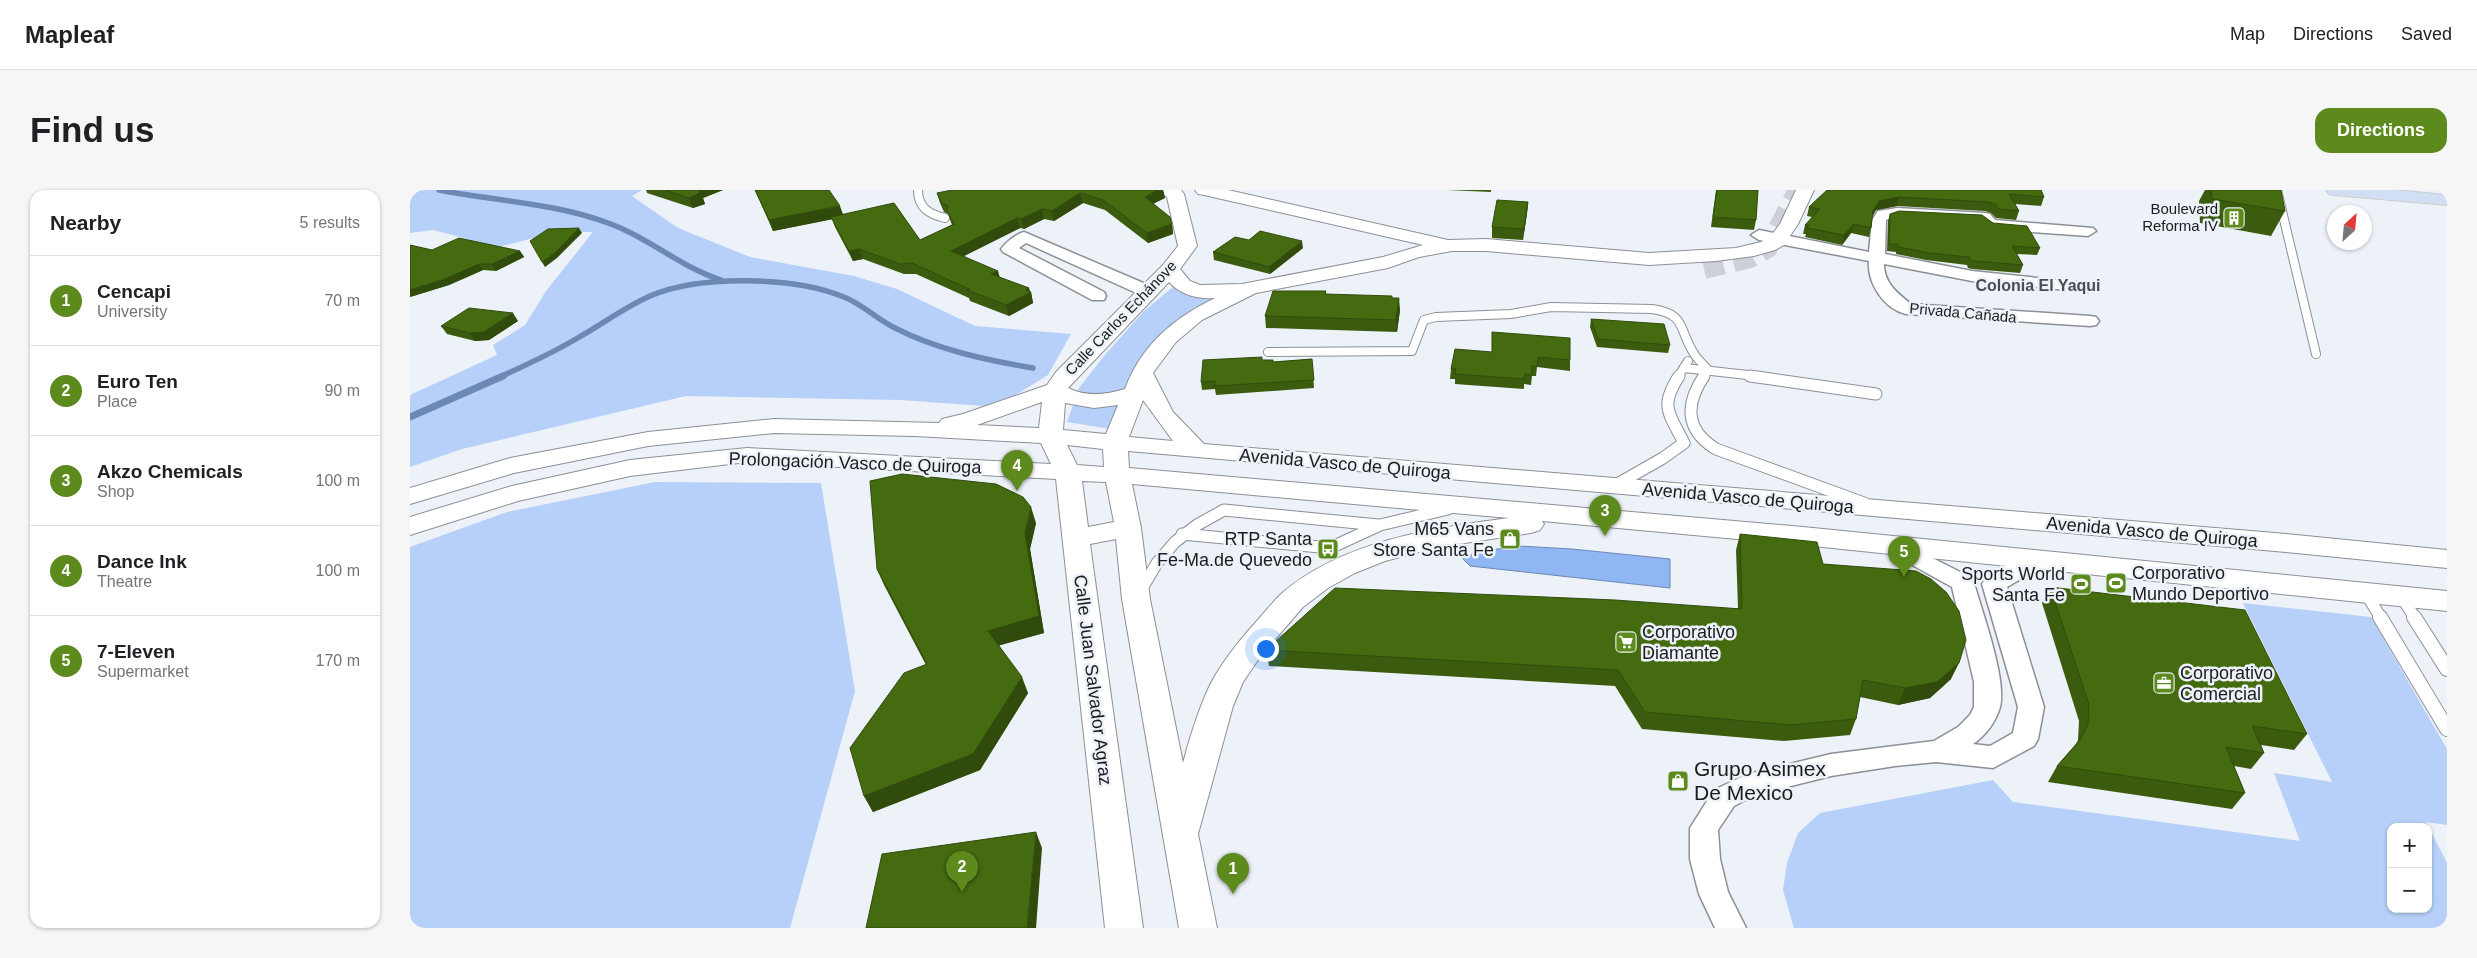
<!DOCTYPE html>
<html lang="en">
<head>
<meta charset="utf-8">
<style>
	:root { --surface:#fff; --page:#f6f6f6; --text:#202124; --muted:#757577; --line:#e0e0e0; --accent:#5c8a1d }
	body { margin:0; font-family:Arial,sans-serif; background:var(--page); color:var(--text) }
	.controls { position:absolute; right:15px; bottom:15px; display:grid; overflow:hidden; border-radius:10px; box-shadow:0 1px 4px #0004 }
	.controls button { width:45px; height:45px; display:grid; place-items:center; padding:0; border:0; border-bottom:1px solid var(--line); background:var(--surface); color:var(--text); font:25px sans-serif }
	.compass { position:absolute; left:1917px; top:15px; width:45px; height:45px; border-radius:50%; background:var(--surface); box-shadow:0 1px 4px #0004; rotate:26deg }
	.you { position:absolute; left:855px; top:458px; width:18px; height:18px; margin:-12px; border:4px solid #fff; border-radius:50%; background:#1a73e8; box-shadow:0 0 0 8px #1a73e833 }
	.badge { display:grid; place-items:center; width:32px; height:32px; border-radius:50%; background:var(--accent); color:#fff; font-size:16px; font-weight:700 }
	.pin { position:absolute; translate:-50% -41px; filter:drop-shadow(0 1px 2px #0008) }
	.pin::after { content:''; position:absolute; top:26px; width:18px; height:15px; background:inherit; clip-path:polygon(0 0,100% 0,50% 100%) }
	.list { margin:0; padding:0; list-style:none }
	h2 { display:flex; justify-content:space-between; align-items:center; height:65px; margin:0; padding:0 20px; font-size:21px }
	h2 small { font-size:16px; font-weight:400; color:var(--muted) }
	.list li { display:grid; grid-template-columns:32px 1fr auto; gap:15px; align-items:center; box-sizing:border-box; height:90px; padding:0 20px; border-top:1px solid var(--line) }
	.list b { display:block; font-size:19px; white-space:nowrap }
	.list p { margin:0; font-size:16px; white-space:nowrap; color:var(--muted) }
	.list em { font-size:16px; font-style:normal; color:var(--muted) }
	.map { position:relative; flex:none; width:2037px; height:738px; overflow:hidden; border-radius:15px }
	header { display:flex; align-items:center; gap:30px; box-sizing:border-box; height:70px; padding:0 25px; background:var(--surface); border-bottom:1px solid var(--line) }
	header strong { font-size:24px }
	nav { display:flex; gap:28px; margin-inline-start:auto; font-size:18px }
	.intro { display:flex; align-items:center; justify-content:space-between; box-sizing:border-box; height:120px; padding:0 30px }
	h1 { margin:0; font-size:35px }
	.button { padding:12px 22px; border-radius:15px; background:var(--accent); color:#fff; font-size:18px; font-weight:700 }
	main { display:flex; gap:30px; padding:0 30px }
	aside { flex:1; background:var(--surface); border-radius:15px; box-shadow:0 1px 4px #0004 }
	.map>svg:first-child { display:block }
	.green { fill:#b6d0f9; fill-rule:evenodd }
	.water { fill:#90b6f3; stroke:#6d88b3 }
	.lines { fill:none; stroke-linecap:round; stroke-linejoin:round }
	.stream-far1 { stroke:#6d88b3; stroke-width:5.5 }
	.stream { stroke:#6d88b3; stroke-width:7 }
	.secondary-tunnel { stroke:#cdd1d7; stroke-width:20; stroke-dasharray:20 10; stroke-linecap:butt }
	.lane-far2-casing { stroke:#8c9095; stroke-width:10 }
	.lane-far1-casing { stroke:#8c9095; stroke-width:13 }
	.lane-casing { stroke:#8c9095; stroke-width:16 }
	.street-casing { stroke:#8c9095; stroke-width:3 }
	.secondary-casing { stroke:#8c9095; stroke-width:2 }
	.primary-casing { stroke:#cdcdce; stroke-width:2 }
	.lane-far2 { stroke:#fff; stroke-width:8 }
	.lane-far1 { stroke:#fff; stroke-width:11 }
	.lane { stroke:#fff; stroke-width:14 }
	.street { fill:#fff; fill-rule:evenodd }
	.secondary { fill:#fff; fill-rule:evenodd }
	.primary { fill:#d1dff5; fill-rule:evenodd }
	.wall { fill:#3b5c0f }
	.shaded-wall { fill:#304b0c }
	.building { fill:#456b11; stroke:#304b0c }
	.labels { text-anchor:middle; stroke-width:5; stroke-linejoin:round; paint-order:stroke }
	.far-poi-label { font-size:15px; fill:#1a1c1e; stroke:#edf1f8; text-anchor:end }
	.far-street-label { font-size:15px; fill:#1a1c1e; stroke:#edf1f8 }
	.far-neighbourhood-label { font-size:16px; font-weight:bold; fill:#4a4d53; stroke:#edf1f8 }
	.street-label { font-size:18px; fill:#1a1c1e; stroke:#edf1f8 }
	.poi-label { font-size:18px; fill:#1a1c1e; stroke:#edf1f8; text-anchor:end }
	.near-poi-label { font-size:21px; fill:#1a1c1e; stroke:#edf1f8; text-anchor:start }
</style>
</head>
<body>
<header>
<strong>Mapleaf</strong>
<nav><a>Map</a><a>Directions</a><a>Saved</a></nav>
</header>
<div class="intro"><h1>Find us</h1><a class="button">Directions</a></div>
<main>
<aside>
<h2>Nearby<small>5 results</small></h2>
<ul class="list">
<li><span class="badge">1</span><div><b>Cencapi</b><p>University</p></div><em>70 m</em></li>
<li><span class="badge">2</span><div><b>Euro Ten</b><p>Place</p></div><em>90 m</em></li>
<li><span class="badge">3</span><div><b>Akzo Chemicals</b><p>Shop</p></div><em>100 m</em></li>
<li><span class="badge">4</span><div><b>Dance Ink</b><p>Theatre</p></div><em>100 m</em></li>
<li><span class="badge">5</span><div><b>7-Eleven</b><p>Supermarket</p></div><em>170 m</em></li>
</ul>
</aside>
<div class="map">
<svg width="2037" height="738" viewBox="0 0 2037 738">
	<rect width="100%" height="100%" fill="#edf1f8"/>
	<g class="green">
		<polygon points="0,0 232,0 222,6 268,38 340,67 444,86 487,99 565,136 661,144 638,185 604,206 575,216 490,210 276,206 52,259 0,277 0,205 87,165 83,155 115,135 136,101 183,42 146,42 89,57 23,40 0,43"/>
		<polygon points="763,97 801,109 720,188 701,239 657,232 669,198 694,166 734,121"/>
		<polygon points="245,292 411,293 445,501 380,738 0,738 0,357 97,322"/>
		<path d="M1833,413l128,14 76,132v76l-21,-3 21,41v65h-653l-11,-38 4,-27 11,-30 22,-20 173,-33 20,22 287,39 -26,-68 58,9zM1981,637h37v82h-37z"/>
	</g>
	<polygon class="water" points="1109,356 1162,359 1260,369 1260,398 1060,376 1052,368 1073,361"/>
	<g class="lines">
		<g class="stream-far1">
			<path d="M29,0c56,11 116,13 169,33 40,14 72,44 113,57"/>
			<path d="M90,187c28,-13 55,-25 81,-41 23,-13 44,-29 69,-40 49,-21 144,-20 194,1 18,7 33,22 51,31 43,22 91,32 138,40"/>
		</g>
		<polyline class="stream" points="0,227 93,186"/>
		<polyline class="secondary-tunnel" points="1294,79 1340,68 1358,58 1388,0"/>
		<g class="lane-far2-casing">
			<g id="lane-far2">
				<path d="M508,0c0,18 11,24 27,28"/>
				<polyline points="1867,0 1906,164"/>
				<path d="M858,162l144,-1 12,-31 12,-3 75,-3 40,-7 101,2c36,5 26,22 43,46 3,5 9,10 13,15l-5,7"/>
				<polyline points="1274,178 1356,187"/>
				<polyline points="1268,187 1278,171"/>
			</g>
		</g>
		<g class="lane-far1-casing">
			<g id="lane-far1">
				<path d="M1294,186c-19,28 -19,54 12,73l148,54"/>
				<polyline points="1340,186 1466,204"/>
				<path d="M1204,296l49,-28 21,-15c-15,-30 -25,-36 -5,-67"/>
				<polyline points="772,344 920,358 970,335 1038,319"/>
				<polyline points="731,400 747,373 765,352 787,335 814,320 968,335"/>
				<polyline points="1955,402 1971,428"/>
				<polyline points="1991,406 2005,428"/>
			</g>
		</g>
		<g class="lane-casing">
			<g id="lane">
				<polyline points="1970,427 2037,539"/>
				<polyline points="2004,427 2037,479"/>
			</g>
		</g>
		<g class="street-casing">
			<g id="street">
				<path d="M1487,18l88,5 5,1 5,6 98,8 3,3 -8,5 -98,-7 -5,-2 -5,-6 -83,-5 -11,4 -1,34 87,17 122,13 2,3 -2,3 -6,2 -116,-11 -88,-17c0,19 13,29 27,40l179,12 6,1 3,4 -3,4 -6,1 -184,-12c-22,-5 -39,-31 -37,-53l-110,-21 -8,-5 8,-5 110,22 3,-32 6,-9z"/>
				<path d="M614,42l131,56 2,4 -2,4h-12l-117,-53 -7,5 85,44 2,4 -2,4h-12l-89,-48 -2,-3c5,-7 15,-15 23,-17z"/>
				<path d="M1483,348l77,39 4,6c8,29 33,96 26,124 -4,15 -15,29 -27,37l17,2 23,-13 5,-26 -36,-123 4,-6c16,-9 40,-29 59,-23l3,5 -3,5 -38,22 37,120 -6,32 -4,7 -41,22 -57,-6 -41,4 -64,10 -76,19 -21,11 -16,24 2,29 8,33 18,36h-31l-16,-34 -9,-35v-31l24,-38 34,-16 83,-20 103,-13 24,-14 12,-12 4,-8v-25l-22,-95 -67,-37 -3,-5 3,-5z"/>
			</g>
		</g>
		<g class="secondary-casing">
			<path id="secondary" d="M748,0h23l3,4 13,52 -17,23 10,12 10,4 42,-1 141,-27 40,-12 -219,-50 -6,-1 -3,-4h33l220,50 38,-1 163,14 87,-5 25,-6 9,-5 10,-13 16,-34h18l-16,34 -14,21 -9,5 -21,6 -38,5 -67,4 -163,-14h-34l-33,6 -31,11 -132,25 -54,27 -26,22 -23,31 20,39 31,32 1071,89 172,17v18l-172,-17 -1147,-100 1,17 674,59 644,64v20l-644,-66 -261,-24 2,3 -4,6 -9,3 -93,14 -53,14 -30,12 -27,15 -25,19 -43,50 -17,25 -10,24 -35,128 19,94h-38l-57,-329 -6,-60 -26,5 53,384h-38l-49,-449 -309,-17 -117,14 -112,25 -108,34v-18l102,-31 118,-26 117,-12 304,16 -10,-21 -126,-7 -141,-3 -126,13 -134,27 -104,31v-16l100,-30 138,-26 126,-13 165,4 3,-4 21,-5 84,-29 9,-13 107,-107 15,-19 -11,-49zM759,92c12,13 28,17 46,16 -42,21 -73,46 -90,91 -19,6 -39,8 -57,-1zM733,210l30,41 -44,-4zM632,212l-3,26 -62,-3zM655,213l29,5 24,-3 -12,29 -43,-4zM657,255l36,4 1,18 -27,-2zM672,291l24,1 8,40 -26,5zM722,294l377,34c-77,10 -167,23 -228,76 -9,9 -17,19 -25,28 -18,20 -35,41 -47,65 -11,24 -19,50 -26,76l-33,-164 -9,-71z"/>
		</g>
		<g class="primary-casing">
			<polygon id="primary" points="1916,0 1984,0 2037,5 2037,15 1925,5 1919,4"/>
		</g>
		<use href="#lane-far2" class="lane-far2"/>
		<use href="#lane-far1" class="lane-far1"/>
		<use href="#lane" class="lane"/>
		<use href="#street" class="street"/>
		<use href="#secondary" class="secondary"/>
		<use href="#primary" class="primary"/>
	</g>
	<g class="wall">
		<polygon points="236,0 313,0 293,8 295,14 283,18 237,3"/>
		<polygon points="345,0 433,24 510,50 542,35 538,24 534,22 530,13 527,3 753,0 755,8 743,13 762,34 763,44 738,53 695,20 673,13 644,31 634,29 614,39 610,38 554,66 589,87 619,98 620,102 621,102 623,113 599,126 560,111 559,108 506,84 494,84 453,69 443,71 425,37 422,29 363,41"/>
		<polygon points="1037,0 1081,0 1081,2"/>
		<polygon points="1306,0 1348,0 1346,30 1344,40 1301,37"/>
		<polygon points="1417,0 1631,0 1634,7 1631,16 1605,14 1609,21 1606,30 1586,28 1581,23 1575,21 1487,16 1466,20 1462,27 1461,38 1459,47 1441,43 1432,55 1395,47 1396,44 1393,44 1395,35 1402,27 1397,26 1399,17"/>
		<polygon points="1795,0 1871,0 1875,21 1861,46 1790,33 1789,11"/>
		<polygon points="1118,12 1117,23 1113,50 1082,48 1082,37"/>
		<polygon points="1480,24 1583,33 1630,58 1627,65 1607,64 1613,75 1610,83 1562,79 1558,78 1557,75 1516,70 1486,64 1486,62 1477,61 1478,31"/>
		<polygon points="0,55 22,60 110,61 114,67 86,81 73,80 39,95 0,107"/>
		<polygon points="893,58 860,84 804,70 803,62"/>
		<polygon points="916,101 916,104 982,108 990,120 987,142 856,138 855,126"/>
		<polygon points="1181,129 1260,155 1258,163 1187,157 1180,137"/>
		<polygon points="108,131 79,150 65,151 37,144 31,136"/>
		<polygon points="1082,142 1160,170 1160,181 1127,177 1126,186 1122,186 1121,195 1114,194 1114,199 1045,194 1045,189 1040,189 1041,179 1082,162"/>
		<polygon points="852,167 852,170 863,172 902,169 904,198 806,205 805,199 792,200 791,192"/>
		<polygon points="626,333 620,359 634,443 589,455 618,503 570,580 463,622 454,606 516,475 474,395 467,379"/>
		<polygon points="1330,344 1413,374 1541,489 1520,508 1488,515 1450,507 1446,529 1440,545 1374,551 1232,539 1205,496 859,476 856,460 1328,418 1326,360"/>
		<polygon points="1640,397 1897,544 1884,560 1851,555 1854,563 1841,579 1824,576 1835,603 1822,619 1638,592 1647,576 1666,554 1668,550 1669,531 1632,413"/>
	</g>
	<g class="shaded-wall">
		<polygon points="289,0 313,0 293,8 295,14 283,18 279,8"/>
		<polygon points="748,0 753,0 755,8 737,17 735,7"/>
		<polygon points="670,3 673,13 644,31 642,21"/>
		<polygon points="1489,7 1487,16 1466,20 1460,30 1463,21 1469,11"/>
		<polygon points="1118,12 1117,23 1113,50 1114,39"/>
		<polygon points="430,16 434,27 363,41 359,30"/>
		<polygon points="632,19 634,29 614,39 611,29"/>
		<polygon points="607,28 610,38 544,71 541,61"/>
		<polygon points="762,34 763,44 738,53 737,43"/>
		<polygon points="1444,34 1441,43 1432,55 1434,45"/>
		<polygon points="169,38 172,43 147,68 135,77 132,72"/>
		<polygon points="892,51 893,58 860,84 859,77"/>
		<polygon points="449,59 453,69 443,71 439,61"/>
		<polygon points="110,61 114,67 86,81 82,74"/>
		<polygon points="69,74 73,80 39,95 0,107 0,100"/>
		<polygon points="588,81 591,92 581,84"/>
		<polygon points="619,98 620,103 621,102 623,113 599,126 596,115"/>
		<polygon points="989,108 990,120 987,142 986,130"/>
		<polygon points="103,123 108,131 79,150 65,151 60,143"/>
		<polygon points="621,317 626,333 620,359 634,443 584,457 578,441 615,343"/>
		<polygon points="1549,473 1541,489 1520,508 1488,515 1495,498"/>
		<polygon points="612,487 618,503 570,580 463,622 454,606"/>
		<polygon points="626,642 632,658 626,738 617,738"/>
	</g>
	<g class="building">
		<polygon points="255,0 289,0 290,3 279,8"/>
		<polygon points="345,0 419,0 430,16 359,30"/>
		<polygon points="542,0 748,0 735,7 760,27 762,34 737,43 693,10 670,3 642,21 632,19 611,29 607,28 541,61 588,81 581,84 619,98 616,100 621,102 596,115 557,100 559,99 502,73 490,74 449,59 439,61 421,27 484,13 510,50 544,34 537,21 538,16 531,12 527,3"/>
		<polygon points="1307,0 1348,0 1346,30 1303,27"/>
		<polygon points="1417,0 1631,0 1634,7 1599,4 1609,21 1589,19 1585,14 1578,12 1489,7 1469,11 1463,21 1461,38 1444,34 1434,45 1397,38 1399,35 1395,35 1410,19 1399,17"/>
		<polygon points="1801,0 1871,0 1875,21 1802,9"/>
		<polygon points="1087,10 1118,12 1114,39 1082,37"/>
		<polygon points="1489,21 1572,25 1583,33 1617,36 1630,58 1602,56 1613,75 1565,71 1561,71 1559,67 1519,63 1489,57 1488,54 1479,54 1480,24"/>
		<polygon points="169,38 145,63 132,72 120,51 138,39"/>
		<polygon points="850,41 892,51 859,77 803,62 825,47 839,50"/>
		<polygon points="49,48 110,61 82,74 69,74 35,89 0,100 0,55 22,60"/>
		<polygon points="863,101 916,101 915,104 982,106 982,108 989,108 986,130 855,126"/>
		<polygon points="59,118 103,123 74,142 60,143 31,136"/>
		<polygon points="1181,129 1254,134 1260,155 1188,149"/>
		<polygon points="1082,142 1160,148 1160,170 1128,167 1127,176 1122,176 1121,185 1115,184 1114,189 1045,184 1046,179 1041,179 1045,159 1082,162"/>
		<polygon points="852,167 852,170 863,170 863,172 902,169 904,190 805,196 805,191 791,192 793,170"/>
		<polygon points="492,284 586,294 613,307 621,317 615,343 629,426 578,441 612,487 563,564 454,606 440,558 494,483 517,474 467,379 460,291"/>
		<polygon points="1330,344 1407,352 1413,374 1506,381 1521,389 1536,402 1549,421 1556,450 1549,473 1527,492 1495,498 1453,490 1446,529 1380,535 1235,522 1208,480 856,460 925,398 1205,410 1332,419"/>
		<polygon points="1640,397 1835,420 1897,544 1842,536 1854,563 1816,557 1835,603 1647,576 1670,550 1678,534 1679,515"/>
		<polygon points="626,642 617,738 456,738 472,664"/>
	</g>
	<defs>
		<g id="building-square" transform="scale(1.125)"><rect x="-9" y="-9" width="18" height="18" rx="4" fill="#5c8a1d" stroke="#edf1f8"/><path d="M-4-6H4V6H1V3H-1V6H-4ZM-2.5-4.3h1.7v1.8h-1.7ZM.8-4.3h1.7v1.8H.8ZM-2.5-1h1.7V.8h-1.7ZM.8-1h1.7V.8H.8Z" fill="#fff"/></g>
		<g id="shop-square" transform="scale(1.125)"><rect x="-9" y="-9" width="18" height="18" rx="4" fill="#5c8a1d" stroke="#edf1f8"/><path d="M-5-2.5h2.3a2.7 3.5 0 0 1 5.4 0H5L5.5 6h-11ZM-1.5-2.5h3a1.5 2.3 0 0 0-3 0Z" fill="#fff"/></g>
		<g id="bus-square" transform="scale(1.125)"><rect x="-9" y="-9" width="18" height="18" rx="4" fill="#5c8a1d" stroke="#edf1f8"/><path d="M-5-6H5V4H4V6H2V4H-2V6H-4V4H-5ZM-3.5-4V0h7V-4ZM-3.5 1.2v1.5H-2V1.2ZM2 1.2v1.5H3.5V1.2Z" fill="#fff"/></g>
		<g id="stadium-square" transform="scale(1.125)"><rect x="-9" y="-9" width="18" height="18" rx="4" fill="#5c8a1d" stroke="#edf1f8"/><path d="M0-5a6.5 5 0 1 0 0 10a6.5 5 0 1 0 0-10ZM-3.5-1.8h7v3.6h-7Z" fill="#fff"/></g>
		<g id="supermarket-square" transform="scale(1.125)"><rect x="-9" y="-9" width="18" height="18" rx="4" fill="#5c8a1d" stroke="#edf1f8"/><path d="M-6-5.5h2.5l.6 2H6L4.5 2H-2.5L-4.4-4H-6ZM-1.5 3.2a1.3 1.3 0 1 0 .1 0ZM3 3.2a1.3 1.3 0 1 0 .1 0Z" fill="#fff"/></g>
		<g id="office-square" transform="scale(1.125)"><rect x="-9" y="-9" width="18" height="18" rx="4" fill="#5c8a1d" stroke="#edf1f8"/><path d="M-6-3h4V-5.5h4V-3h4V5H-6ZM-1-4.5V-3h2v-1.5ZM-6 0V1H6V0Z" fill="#fff"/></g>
	</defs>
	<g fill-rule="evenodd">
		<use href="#building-square" x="1824" y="28"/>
		<use href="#shop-square" x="1100" y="349"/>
		<use href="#bus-square" x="918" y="359"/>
		<use href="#stadium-square" x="1706" y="393"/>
		<use href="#stadium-square" x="1671" y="394"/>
		<use href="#supermarket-square" x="1216" y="452"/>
		<use href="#office-square" x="1754" y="493"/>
		<use href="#shop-square" x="1268" y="591"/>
	</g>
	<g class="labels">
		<g class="far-poi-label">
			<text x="1808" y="24">Boulevard<tspan x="1808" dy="17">Reforma IV</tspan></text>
		</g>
		<g class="far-street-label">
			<text transform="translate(1553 123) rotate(5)" y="5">Privada Cañada</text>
			<text transform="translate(711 128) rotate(-46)" y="5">Calle Carlos Echánove</text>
		</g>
		<g class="far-neighbourhood-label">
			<text x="1628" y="101">Colonia El Yaqui</text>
		</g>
		<g class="street-label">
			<text transform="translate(445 273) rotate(2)" y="6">Prolongación Vasco de Quiroga</text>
			<text transform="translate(935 274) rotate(5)" y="6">Avenida Vasco de Quiroga</text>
			<text transform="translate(1338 308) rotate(5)" y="6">Avenida Vasco de Quiroga</text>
			<text transform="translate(1742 342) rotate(5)" y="6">Avenida Vasco de Quiroga</text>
			<text transform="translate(683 490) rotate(83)" y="6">Calle Juan Salvador Agraz</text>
		</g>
		<g class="poi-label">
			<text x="1084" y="345">M65 Vans<tspan x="1084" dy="21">Store Santa Fe</tspan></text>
			<text x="902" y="355">RTP Santa<tspan x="902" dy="21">Fe-Ma.de Quevedo</tspan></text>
			<text x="1722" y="389" text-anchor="start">Corporativo<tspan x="1722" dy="21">Mundo Deportivo</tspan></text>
			<text x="1655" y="390">Sports World<tspan x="1655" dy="21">Santa Fe</tspan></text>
			<text x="1232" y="448" text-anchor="start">Corporativo<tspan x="1232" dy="21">Diamante</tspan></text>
			<text x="1770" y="489" text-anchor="start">Corporativo<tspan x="1770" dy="21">Comercial</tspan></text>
		</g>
		<g class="near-poi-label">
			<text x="1284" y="586">Grupo Asimex<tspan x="1284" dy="24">De Mexico</tspan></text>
		</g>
	</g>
</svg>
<div class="controls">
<button>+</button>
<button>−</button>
</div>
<svg class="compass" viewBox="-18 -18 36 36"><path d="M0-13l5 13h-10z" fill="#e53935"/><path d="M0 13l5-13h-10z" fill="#757577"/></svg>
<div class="you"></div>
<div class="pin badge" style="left:823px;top:704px">1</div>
<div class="pin badge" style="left:552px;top:702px">2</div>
<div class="pin badge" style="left:1195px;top:346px">3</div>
<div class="pin badge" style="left:607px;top:301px">4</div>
<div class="pin badge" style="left:1494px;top:387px">5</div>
</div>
</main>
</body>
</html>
